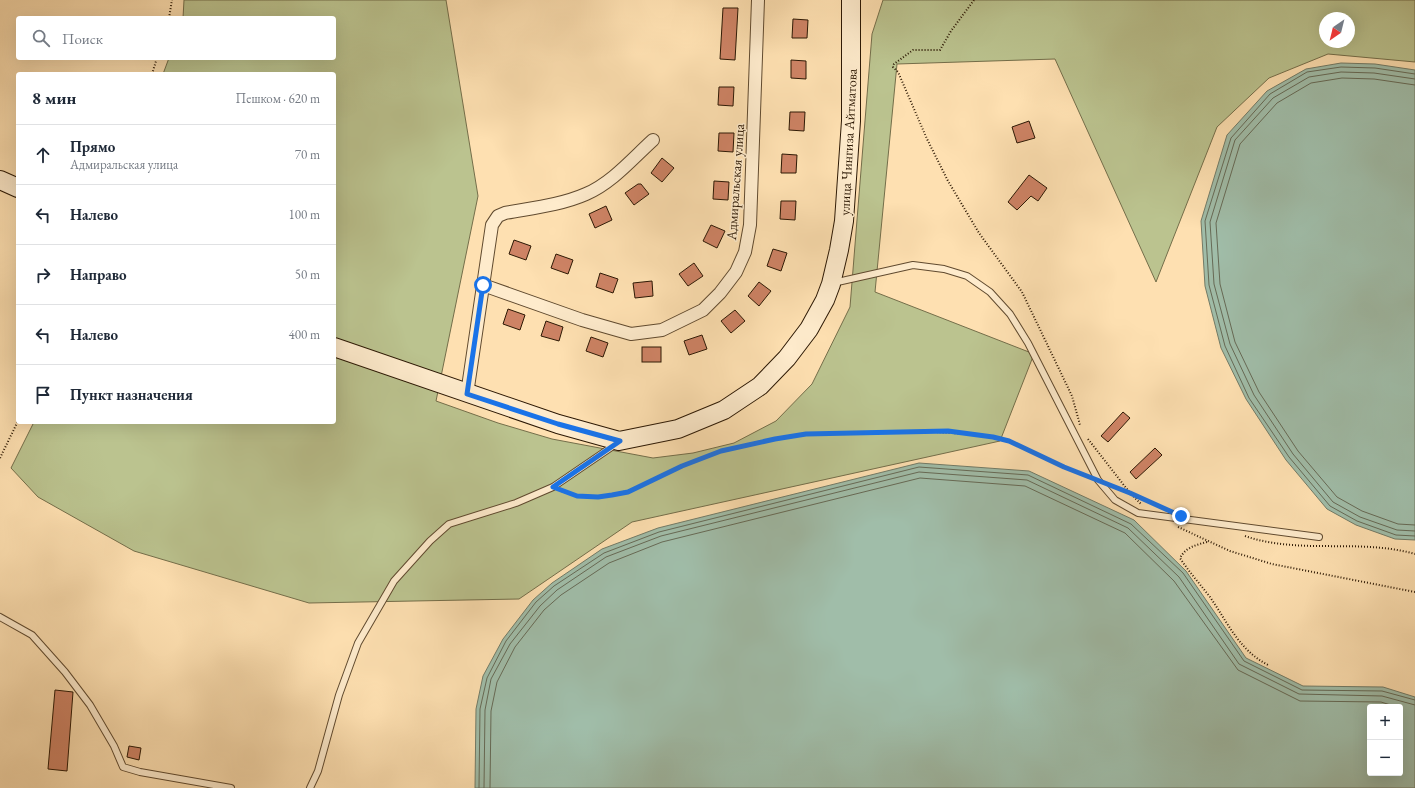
<!DOCTYPE html>
<html lang="ru">
<head>
<meta charset="utf-8">
<style>
	:root { --surface:#fff; --page:#f2f2f3; --text:#1f2937; --muted:#747a83; --line:#e0e1e3 }
	body { margin:0; font-family:"EB Garamond",serif; background:var(--page); color:var(--text) }
	.controls { position:absolute; right:12px; bottom:12px; display:grid; overflow:hidden; border-radius:4px; box-shadow:0 4px 16px #0002 }
	.controls button { width:36px; height:36px; display:grid; place-items:center; padding:0; border:0; border-bottom:1px solid var(--line); background:var(--surface); color:var(--text); font:20px sans-serif }
	.compass { position:absolute; left:1319px; top:12px; width:36px; height:36px; border-radius:50%; background:var(--surface); box-shadow:0 4px 16px #0002; rotate:215deg }
	.stop { position:absolute; width:12px; height:12px; margin:-9px; border:3px solid #1a73e8; border-radius:50%; background:#fff }
	.stop.end { background:#1a73e8; border-color:#fff; box-shadow:0 1px 4px #0008 }
	.list { margin:0; padding:0; list-style:none }
	h2 { display:flex; justify-content:space-between; align-items:center; height:52px; margin:0; padding:0 16px; font-size:17px }
	h2 small { font-size:13px; font-weight:400; color:var(--muted) }
	.list li { display:grid; grid-template-columns:26px 1fr auto; gap:12px; align-items:center; box-sizing:border-box; height:60px; padding:0 16px; border-top:1px solid var(--line) }
	.list b { display:block; font-size:15px; white-space:nowrap }
	.list p { margin:0; font-size:13px; white-space:nowrap; color:var(--muted) }
	.list em { font-size:13px; font-style:normal; color:var(--muted) }
	.icon { flex:none; width:22px; height:22px; fill:none; stroke:currentColor; stroke-width:2; stroke-linecap:round; stroke-linejoin:round }
	.map { position:relative; flex:none; width:1415px; height:788px; overflow:hidden }
	.search { position:absolute; background:var(--surface); box-shadow:0 4px 16px #0002; left:16px; top:16px; width:320px; height:44px; display:flex; align-items:center; gap:10px; box-sizing:border-box; padding:0 14px; border-radius:4px; color:var(--muted); font-size:15px }
	.panel { position:absolute; background:var(--surface); box-shadow:0 4px 16px #0002; left:16px; top:72px; width:320px; height:352px; border-radius:4px }
	.map>svg:first-child { display:block }
	.green { fill:#bbc38f; stroke:#746e4a; fill-rule:evenodd }
	.water { fill:#a0bda9; stroke:#727b67; fill-rule:evenodd }
	.lines { fill:none; stroke-linecap:round; stroke-linejoin:round }
	.shore { stroke:#666a56; stroke-width:1 }
	.building { fill:#ce8365; stroke:#2c1804 }
	.lane-casing { stroke:#604a2f; stroke-width:8 }
	.street-casing { stroke:#604a2f; stroke-width:14 }
	.secondary-casing { stroke:#2c1804; stroke-width:20 }
	.path { stroke:#2c1804; stroke-width:2; stroke-dasharray:1 2; stroke-linecap:butt }
	.lane { stroke:#feebcc; stroke-width:6 }
	.street { stroke:#feebcc; stroke-width:12 }
	.secondary { stroke:#feebcc; stroke-width:18 }
	.route { stroke:#1a73e8; stroke-width:5 }
	.labels { text-anchor:middle; stroke-width:3; stroke-linejoin:round; paint-order:stroke }
	.street-label { font-size:14px; fill:#2c1804; stroke:#feebcc }
</style>
</head>
<body>
<div class="map">
<svg width="1415" height="788" viewBox="0 0 1415 788">
	<rect width="100%" height="100%" fill="#fee0b1"/>
	<filter id="stains"><feTurbulence type="fractalNoise" baseFrequency=".005" numOctaves="4"/><feColorMatrix values="0 0 0 0 .2 0 0 0 0 .09 0 0 0 0 .02 0 0 0 .5 -.17"/></filter>
	<radialGradient id="worn" r=".72"><stop offset=".6" stop-color="#630" stop-opacity="0"/><stop offset="1" stop-color="#630" stop-opacity=".3"/></radialGradient>
	<path class="green" d="M184,0h262l32,196 -42,205 62,22 54,16 101,19 40,-5 41,-10 42,-22 36,-37 38,-77 22,-273 11,-34h532v62l-87,-8 -59,24 -52,49 -61,155 -101,-223 -158,5 -22,228 159,62 -34,87 -368,81 -113,77 -210,4 -175,-52 -96,-54 -27,-29 23,-46h300v-348h-171l6,-16h165v-40h-151zM1325,18h24v24h-24z"/>
	<g class="water">
		<polygon points="1341,63 1375,64 1415,70 1415,540 1395,539 1356,525 1327,509 1286,460 1246,399 1221,348 1205,286 1201,221 1227,135 1267,91 1306,69"/>
		<path d="M919,463l110,8 105,49 52,51 60,87 57,28 80,1 32,10v91h-940l1,-79 7,-33 20,-37 30,-39 19,-17 50,-34 56,-21zM1370,707h30v66h-30z"/>
	</g>
	<g class="lines">
		<g class="shore">
			<polyline points="1415,74 1375,68 1341,67 1307,72 1270,94 1231,138 1205,221 1209,285 1225,346 1249,398 1289,457 1330,506 1357,521 1396,535 1415,536"/>
			<polyline points="1415,79 1374,73 1341,72 1309,77 1273,98 1235,140 1210,222 1214,284 1230,344 1254,395 1293,454 1333,502 1360,517 1397,530 1415,531"/>
			<polyline points="1415,85 1374,79 1342,78 1311,83 1277,103 1240,144 1216,223 1220,284 1235,342 1259,392 1298,451 1337,497 1362,511 1398,524 1415,525"/>
			<polyline points="479,788 480,709 487,678 506,641 536,602 554,586 604,553 659,532 919,467 1028,475 1131,524 1183,573 1244,661 1302,690 1382,691 1415,700"/>
			<polyline points="484,788 485,710 491,679 510,644 540,606 557,590 606,557 661,536 919,472 1027,480 1128,528 1179,577 1239,664 1299,694 1382,696 1415,705"/>
			<polyline points="490,788 491,711 497,682 515,647 544,610 561,595 609,563 662,542 920,478 1025,486 1125,533 1174,581 1238,670 1300,701 1381,702 1397,707"/>
		</g>
	</g>
	<g class="building">
		<polygon points="723,8 738,8 735,60 720,59"/>
		<polygon points="793,19 808,20 807,38 792,38"/>
		<polygon points="791,60 806,61 806,79 791,78"/>
		<polygon points="719,87 734,87 733,106 718,105"/>
		<polygon points="790,112 805,112 804,131 789,130"/>
		<polygon points="1029,121 1035,138 1017,143 1012,127"/>
		<polygon points="719,133 734,133 733,152 718,151"/>
		<polygon points="782,154 797,155 796,173 781,173"/>
		<polygon points="662,158 674,168 662,182 651,173"/>
		<polygon points="1029,175 1047,188 1038,201 1031,196 1017,210 1008,202"/>
		<polygon points="714,181 729,182 728,200 713,199"/>
		<polygon points="638,184 641,184 649,194 634,205 625,193"/>
		<polygon points="781,201 796,201 795,220 780,219"/>
		<polygon points="606,206 612,220 595,228 589,214"/>
		<polygon points="711,225 725,231 717,248 703,241"/>
		<polygon points="514,240 531,246 526,260 509,254"/>
		<polygon points="773,249 787,253 781,271 767,266"/>
		<polygon points="556,254 573,260 568,274 551,268"/>
		<polygon points="694,263 703,276 688,286 679,274"/>
		<polygon points="600,273 618,279 613,293 596,287"/>
		<polygon points="652,281 653,296 635,298 633,283"/>
		<polygon points="759,282 771,291 759,306 748,296"/>
		<polygon points="508,309 525,315 520,330 503,324"/>
		<polygon points="735,310 745,321 731,333 721,321"/>
		<polygon points="546,321 563,327 559,341 541,336"/>
		<polygon points="702,335 707,349 689,355 684,341"/>
		<polygon points="591,337 608,343 603,357 586,351"/>
		<rect x="642" y="347" width="19" height="15"/>
		<polygon points="1123,412 1130,418 1108,442 1101,436"/>
		<polygon points="1155,448 1162,455 1136,479 1130,472"/>
		<polygon points="55,690 73,692 67,771 48,769"/>
		<polygon points="129,746 141,748 139,760 127,757"/>
	</g>
	<g class="lines">
		<g class="lane-casing">
			<g id="lane">
				<polyline points="833,283 913,265 944,269 967,276 990,292 1010,314 1028,343 1098,480 1115,500 1138,513 1319,537"/>
				<polyline points="0,617 32,635 65,672 90,705 114,746 123,767 140,772 231,788"/>
				<polyline points="310,788 318,771 339,695 358,643 394,581 430,541 449,524 516,503 553,487 616,444"/>
			</g>
		</g>
		<g class="street-casing">
			<g id="street">
				<polyline points="483,285 582,320 631,334 662,330 703,310 720,293 736,272 745,252 750,225 758,0"/>
				<path d="M467,394l25,-169 6,-9 7,-3c27,-5 56,-8 81,-19 26,-11 47,-36 67,-54"/>
			</g>
		</g>
		<g class="secondary-casing">
			<g id="secondary">
				<polyline points="0,180 18,188"/>
				<polyline points="334,347 558,424 619,441 678,429 724,410 760,386 787,358 809,329 825,300 831,284 839,250 844,221 851,121 851,0"/>
			</g>
		</g>
		<g class="path">
			<polyline points="974,0 951,31 940,50 913,50 894,64 893,67 898,72 927,139 948,181 979,233 1022,292 1072,396 1080,425"/>
			<polyline points="169,18 172,0"/>
			<polyline points="152,74 157,58"/>
			<polyline points="1088,439 1130,493 1162,507"/>
			<polyline points="0,458 18,421"/>
			<polyline points="1115,487 1130,493 1141,504"/>
			<path d="M561,491c52,19 93,-14 140,-33 24,-9 51,-15 76,-20 40,-6 78,-6 118,-6 27,-1 52,0 79,3 7,1 14,0 21,2 32,8 60,28 92,39"/>
			<polyline points="1178,527 1230,551 1272,564 1415,592"/>
			<path d="M1245,536c55,19 114,2 170,18"/>
			<path d="M1207,542c-11,3 -21,5 -27,16 9,14 20,26 30,39 18,26 29,53 58,68"/>
		</g>
		<use href="#lane" class="lane"/>
		<use href="#street" class="street"/>
		<use href="#secondary" class="secondary"/>
	</g>
	<g class="lines">
		<polyline class="route" points="483,285 467,394 558,424 620,441 553,487 577,496 598,497 612,495 628,492 682,466 721,451 775,439 806,434 948,431 993,437 1009,441 1064,467 1130,493 1181,516"/>
	</g>
	<g class="labels">
		<g class="street-label">
			<text transform="translate(848 142) rotate(-87)" y="5">улица Чингиза Айтматова</text>
			<text transform="translate(735 182) rotate(-86)" y="5">Адмиральская улица</text>
		</g>
	</g>
	<rect width="100%" height="100%" filter="url(#stains)"/>
	<rect width="100%" height="100%" fill="url(#worn)"/>
</svg>
<div class="controls">
<button>+</button>
<button>−</button>
</div>
<svg class="compass" viewBox="-18 -18 36 36"><path d="M0-13l5 13h-10z" fill="#e53935"/><path d="M0 13l5-13h-10z" fill="#747a83"/></svg>
<div class="stop" style="left:483px;top:285px"></div>
<div class="stop end" style="left:1181px;top:516px"></div>
<div class="search"><svg class="icon" aria-label="search" viewBox="0 0 24 24"><circle cx="10" cy="10" r="6"/><path d="M15 15l6 6"/></svg>Поиск</div>
<section class="panel">
<h2>8 мин<small>Пешком · 620 m</small></h2>
<ul class="list">
<li><svg class="icon" aria-label="ahead" viewBox="0 0 24 24"><path d="M12 20V5M6 11l6-6 6 6"/></svg><div><b>Прямо</b><p>Адмиральская улица</p></div><em>70 m</em></li>
<li><svg class="icon" aria-label="left" viewBox="0 0 24 24"><path d="M17 20v-9H6M10 6l-5 5 5 5"/></svg><div><b>Налево</b></div><em>100 m</em></li>
<li><svg class="icon" aria-label="right" viewBox="0 0 24 24"><path d="M7 20v-9h11M14 6l5 5-5 5"/></svg><div><b>Направо</b></div><em>50 m</em></li>
<li><svg class="icon" aria-label="left" viewBox="0 0 24 24"><path d="M17 20v-9H6M10 6l-5 5 5 5"/></svg><div><b>Налево</b></div><em>400 m</em></li>
<li><svg class="icon" aria-label="arrive" viewBox="0 0 24 24"><path d="M6 21V4h12l-3 4 3 4H6"/></svg><div><b>Пункт назначения</b></div></li>
</ul>
</section>
</div>
</body>
</html>
